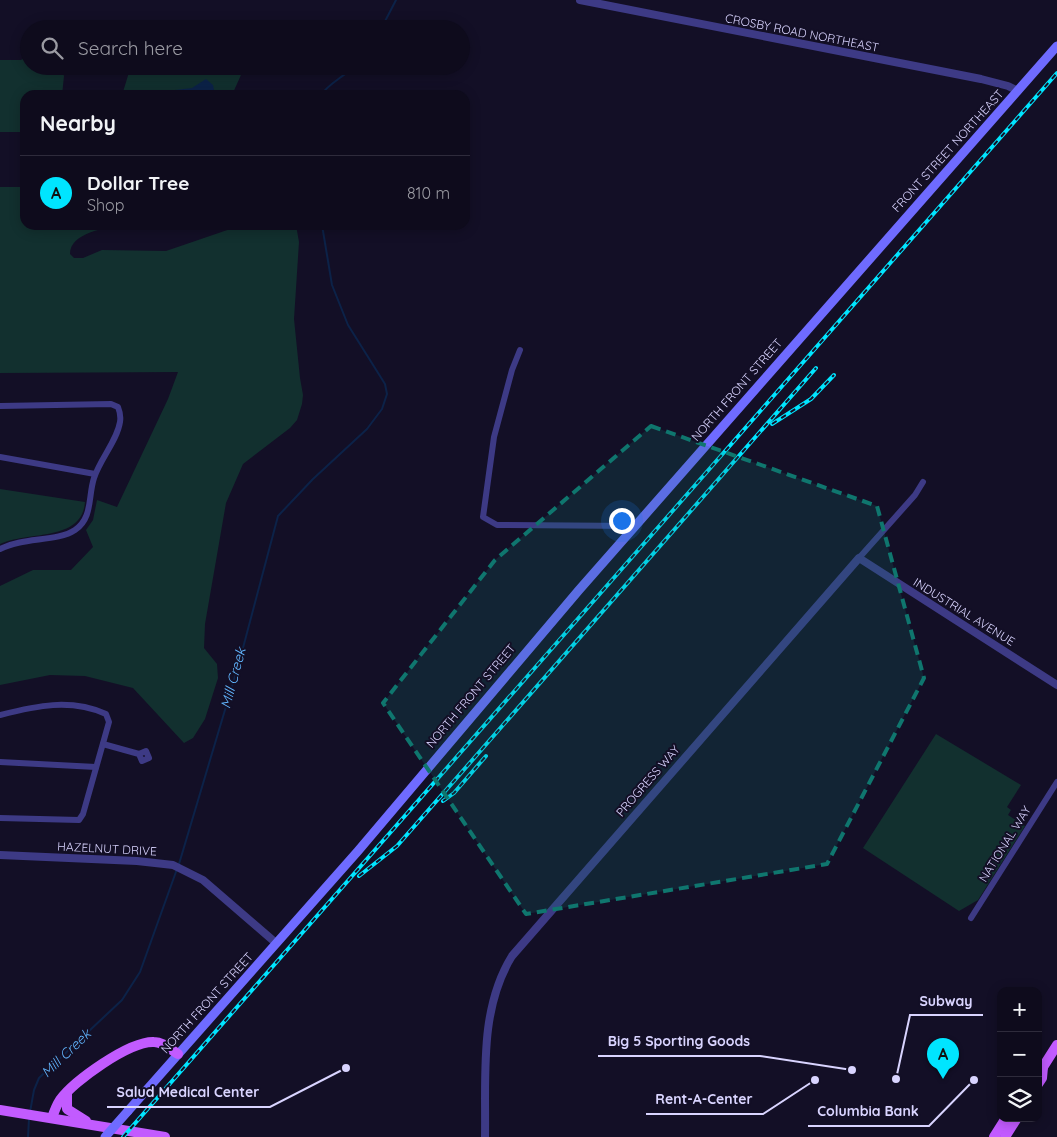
<!DOCTYPE html>
<html lang="en">
<head>
<meta charset="utf-8">
<style>
	:root { --surface:#0e0b1c; --page:#1c1929; --text:#f1f3f6; --muted:#9b9ba3; --line:#2e2b3b; --accent:#00e5ff }
	body { margin:0; font-family:Quicksand,sans-serif; background:var(--page); color:var(--text) }
	.controls { position:absolute; right:15px; bottom:15px; display:grid; overflow:hidden; border-radius:10px; box-shadow:0 2px 12px #0003 }
	.controls button { width:45px; height:45px; display:grid; place-items:center; padding:0; border:0; border-bottom:1px solid var(--line); background:var(--surface); color:var(--text); font:25px sans-serif }
	.you { position:absolute; left:621px; top:520px; width:18px; height:18px; margin:-12px; border:4px solid #fff; border-radius:50%; background:#1a73e8; box-shadow:0 0 0 8px #1a73e833 }
	.badge { display:grid; place-items:center; width:32px; height:32px; border-radius:50%; background:var(--accent); color:#111; font-size:16px; font-weight:700 }
	.pin { position:absolute; translate:-50% -41px; filter:drop-shadow(0 1px 2px #0008) }
	.pin::after { content:''; position:absolute; top:26px; width:18px; height:15px; background:inherit; clip-path:polygon(0 0,100% 0,50% 100%) }
	.list { margin:0; padding:0; list-style:none }
	h2 { display:flex; justify-content:space-between; align-items:center; height:65px; margin:0; padding:0 20px; font-size:21px }
	h2 small { font-size:16px; font-weight:400; color:var(--muted) }
	.list li { display:grid; grid-template-columns:32px 1fr auto; gap:15px; align-items:center; box-sizing:border-box; height:75px; padding:0 20px; border-top:1px solid var(--line) }
	.list b { display:block; font-size:19px; white-space:nowrap }
	.list p { margin:0; font-size:16px; white-space:nowrap; color:var(--muted) }
	.list em { font-size:16px; font-style:normal; color:var(--muted) }
	.icon { flex:none; width:28px; height:28px; fill:none; stroke:currentColor; stroke-width:2; stroke-linecap:round; stroke-linejoin:round }
	.map { position:relative; flex:none; width:1057px; height:1137px; overflow:hidden }
	.search { position:absolute; background:var(--surface); box-shadow:0 2px 12px #0003; left:20px; top:20px; width:450px; height:55px; display:flex; align-items:center; gap:12px; box-sizing:border-box; padding:0 18px; border-radius:28px; color:var(--muted); font-size:19px }
	.panel { position:absolute; background:var(--surface); box-shadow:0 2px 12px #0003; left:20px; top:90px; width:450px; height:140px; border-radius:15px }
	.map>svg:first-child { display:block }
	.green { fill:#12302f }
	.water { fill:#0c2248 }
	.lines { fill:none; stroke-linecap:round; stroke-linejoin:round }
	.stream { stroke:#0c2248; stroke-width:2 }
	.minor { stroke:#3d3a85; stroke-width:6 }
	.tertiary { stroke:#3d3a85; stroke-width:8 }
	.secondary { stroke:#6f6bff; stroke-width:9 }
	.primary { stroke:#c25bff; stroke-width:10 }
	.rail-casing { stroke:#00e5ff; stroke-width:4 }
	.rail { stroke:#130f26; stroke-width:2; stroke-dasharray:5.5; stroke-linecap:butt }
	.secondary-bridge { stroke:#6f6bff; stroke-width:9 }
	.marked { fill:#0f766e; fill-opacity:0.2; stroke:#0f766e; stroke-width:4; stroke-dasharray:10 6; stroke-linejoin:round }
	.labels { text-anchor:middle; stroke-width:4; stroke-linejoin:round; paint-order:stroke }
	.street-label { font-size:12px; fill:#d9d4ff; stroke:#130f26 }
	.water-label { font-size:14px; font-style:italic; fill:#62b6ff; stroke:#130f26 }
	.leader { fill:none; stroke:#d9d4ff; stroke-width:2 }
	.callout-dot { fill:#d9d4ff; stroke:#130f26; stroke-width:2 }
	.callout-label { font-size:14px; text-anchor:middle; font-weight:bold; fill:#d9d4ff; stroke:#130f26; stroke-width:4; stroke-linejoin:round; paint-order:stroke }
</style>
</head>
<body>
<div class="map">
<svg width="1057" height="1137" viewBox="0 0 1057 1137">
	<rect width="100%" height="100%" fill="#130f26"/>
	<g class="green">
		<polygon points="29,56 29,66 60,66 64,76 62,95 25,95 25,132 0,132 0,60 21,60"/>
		<polygon points="131,66 245,66 232,95 122,95"/>
		<path d="M0,187h25v38h96c-16,3 -51,8 -51,29l4,4h9l19,-8 64,1 76,-26h54l3,17 -5,77 6,59 3,17 -1,9 -5,16 -7,8 -47,36 -17,39 -21,121 -1,24 13,16 1,14 -13,41 -12,19 -9,5 -51,-55 -48,-12 -35,-1 -50,10v-99l33,-16h38l22,-23 -7,-17 7,-10 4,-20 20,7 51,-108 10,-27 -178,1z"/>
		<path d="M0,489l85,13c-3,40 -57,29 -85,42z"/>
		<polygon points="936,734 1021,785 1007,807 1011,810 1008,815 1025,826 978,900 959,911 863,848"/>
	</g>
	<polygon class="water" points="206,79 213,85 215,95 171,95 175,90 192,88"/>
	<g class="lines">
		<g class="stream">
			<polyline points="381,29 396,0"/>
			<path d="M321,95c9,-13 22,-17 33,-29"/>
			<polyline points="179,864 239,663 278,516 313,479 367,429 382,409 387,394 385,384 348,325 332,285 322,225"/>
			<polyline points="30,1112 34,1090 39,1078 122,1000 140,972 177,869"/>
			<polyline points="28,1137 29,1119"/>
		</g>
		<g class="minor">
			<polyline points="520,350 512,370 494,437 483,517 497,525 635,526"/>
			<path d="M0,406l111,-2 7,3c2,5 3,9 2,15 -3,19 -20,37 -26,56 -6,18 -1,40 -19,52 -18,12 -52,7 -75,19"/>
			<polyline points="0,457 95,474"/>
			<polyline points="859,558 915,495 923,482"/>
			<path d="M0,715c36,-9 70,-17 106,-1l3,8 -26,92 -4,6 -79,-2"/>
			<polyline points="103,744 139,754 146,751 149,758 142,761 139,754"/>
			<polyline points="0,762 96,767"/>
			<polyline points="971,918 1057,782"/>
		</g>
		<g class="tertiary">
			<polyline points="580,0 981,79 1008,86 1018,91"/>
			<polyline points="0,855 137,861 173,865 203,880 276,943"/>
			<path d="M485,1137c1,-60 -6,-128 27,-181l347,-398 198,127"/>
		</g>
		<polyline class="secondary" points="128,1111 358,851 579,590 1057,46"/>
		<g class="primary">
			<polyline points="1038,1071 1043,1067 1057,1045"/>
			<polyline points="1038,1084 1042,1078 1043,1067"/>
			<polyline points="67,1093 67,1109 86,1121"/>
			<polyline points="0,1110 165,1137"/>
			<path d="M52,1118c2,-6 4,-12 8,-18 14,-19 69,-59 94,-58 9,0 16,7 24,12"/>
			<polyline points="994,1137 1006,1118"/>
			<polyline points="1005,1137 1017,1118"/>
		</g>
		<g class="rail-casing">
			<g id="rail">
				<polyline points="772,424 811,399 834,375"/>
				<polyline points="443,801 454,793 486,756"/>
				<polyline points="359,876 397,846 816,368"/>
				<polyline points="123,1137 1057,73"/>
			</g>
		</g>
		<use href="#rail" class="rail"/>
		<polyline class="secondary-bridge" points="105,1137 128,1111"/>
	</g>
	<path class="marked" d="M651,426l226,80 47,172 -97,186 -301,50 -143,-211 112,-143z"/>
	<g class="labels">
		<g class="street-label">
			<text transform="translate(802 33) rotate(11)" y="4">CROSBY ROAD NORTHEAST</text>
			<text transform="translate(948 151) rotate(-48)" y="4">FRONT STREET NORTHEAST</text>
			<text transform="translate(737 390) rotate(-49)" y="4">NORTH FRONT STREET</text>
			<text transform="translate(964 612) rotate(32)" y="4">INDUSTRIAL AVENUE</text>
			<text transform="translate(471 696) rotate(-50)" y="4">NORTH FRONT STREET</text>
			<text transform="translate(648 781) rotate(-49)" y="4">PROGRESS WAY</text>
			<text transform="translate(1005 844) rotate(-58)" y="4">NATIONAL WAY</text>
			<text transform="translate(107 849) rotate(3)" y="4">HAZELNUT DRIVE</text>
			<text transform="translate(207 1003) rotate(-48)" y="4">NORTH FRONT STREET</text>
		</g>
		<g class="water-label">
			<text transform="translate(233 678) rotate(-75)" y="5">Mill Creek</text>
			<text transform="translate(66 1053) rotate(-44)" y="5">Mill Creek</text>
		</g>
	</g>
	<path class="leader" d="M896 1079L910 1015H983M852 1070L760 1056H598M346 1068L270 1107H107M815 1080L763 1114H646M974 1080L929 1126H808"/>
	<g class="callout-dot">
		<circle cx="896" cy="1079" r="5"/>
		<circle cx="852" cy="1070" r="5"/>
		<circle cx="346" cy="1068" r="5"/>
		<circle cx="815" cy="1080" r="5"/>
		<circle cx="974" cy="1080" r="5"/>
	</g>
	<g class="callout-label">
		<text x="946" y="1006">Subway</text>
		<text x="679" y="1046">Big 5 Sporting Goods</text>
		<text x="188" y="1097">Salud Medical Center</text>
		<text x="704" y="1104">Rent-A-Center</text>
		<text x="868" y="1116">Columbia Bank</text>
	</g>
</svg>
<div class="controls">
<button>+</button>
<button>−</button>
<button><svg class="icon" aria-label="layers" viewBox="0 0 24 24"><path d="M12 4l9 5-9 5-9-5zM3 14l9 5 9-5"/></svg></button>
</div>
<div class="you"></div>
<div class="pin badge" style="left:943px;top:1079px">A</div>
<div class="search"><svg class="icon" aria-label="search" viewBox="0 0 24 24"><circle cx="10" cy="10" r="6"/><path d="M15 15l6 6"/></svg>Search here</div>
<section class="panel">
<h2>Nearby<small></small></h2>
<ul class="list">
<li><span class="badge">A</span><div><b>Dollar Tree</b><p>Shop</p></div><em>810 m</em></li>
</ul>
</section>
</div>
</body>
</html>
